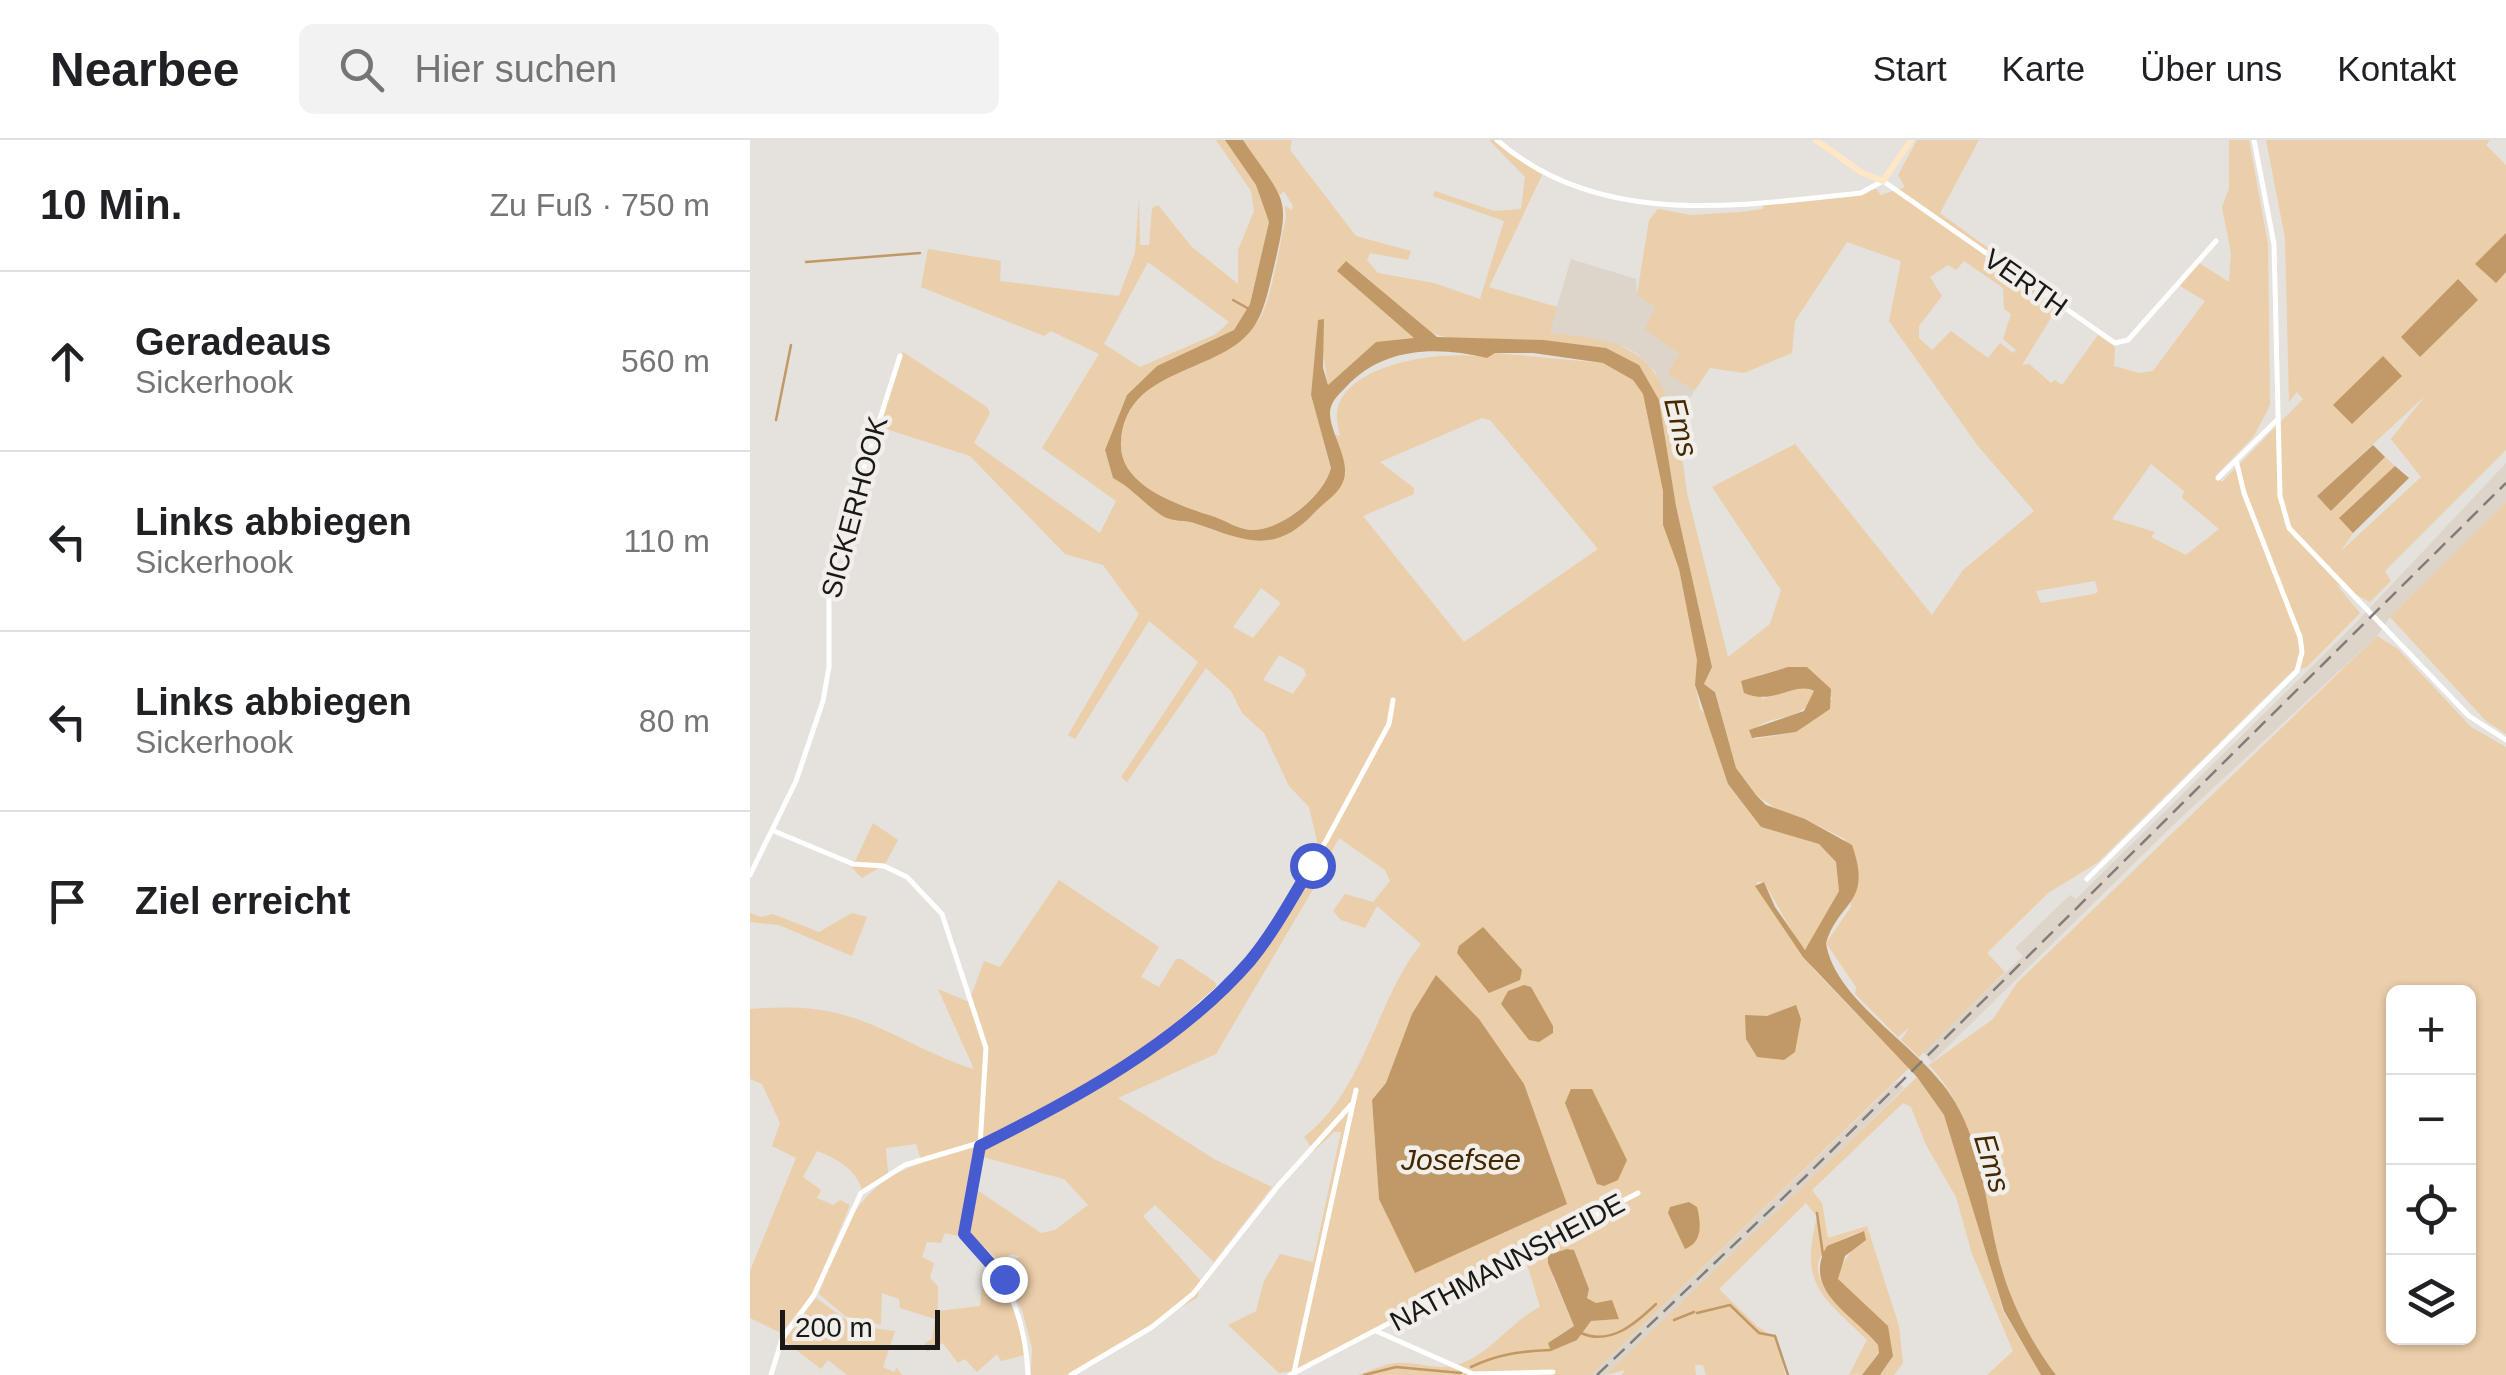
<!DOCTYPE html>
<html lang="de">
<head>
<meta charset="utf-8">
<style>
	:root { --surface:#fff; --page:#f2f2f2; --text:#202124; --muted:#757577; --line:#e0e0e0 }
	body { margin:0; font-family:Helvetica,sans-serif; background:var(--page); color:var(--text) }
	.controls { position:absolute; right:30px; bottom:30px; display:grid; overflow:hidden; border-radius:15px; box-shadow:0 2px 8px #0004 }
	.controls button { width:90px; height:90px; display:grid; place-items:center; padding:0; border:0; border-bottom:2px solid var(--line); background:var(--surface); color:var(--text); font:50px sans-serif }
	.scale { position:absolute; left:30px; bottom:25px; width:160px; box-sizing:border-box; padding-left:10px; border:5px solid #1a1917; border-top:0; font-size:28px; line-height:35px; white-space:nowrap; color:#1a1917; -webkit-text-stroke:8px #f2eeea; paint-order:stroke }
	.stop { position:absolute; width:30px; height:30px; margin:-22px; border:8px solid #455bcf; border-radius:50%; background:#fff }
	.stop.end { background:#455bcf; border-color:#fff; box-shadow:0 2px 10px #0008 }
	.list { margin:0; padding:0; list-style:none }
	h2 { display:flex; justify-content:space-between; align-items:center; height:130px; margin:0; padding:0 40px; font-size:42px }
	h2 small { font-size:32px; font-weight:400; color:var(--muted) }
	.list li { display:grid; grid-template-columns:65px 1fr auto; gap:30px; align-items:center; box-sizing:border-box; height:180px; padding:0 40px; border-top:2px solid var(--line) }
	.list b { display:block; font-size:38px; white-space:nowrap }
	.list p { margin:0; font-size:32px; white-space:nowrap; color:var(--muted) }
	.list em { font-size:32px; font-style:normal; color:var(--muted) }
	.icon { flex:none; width:55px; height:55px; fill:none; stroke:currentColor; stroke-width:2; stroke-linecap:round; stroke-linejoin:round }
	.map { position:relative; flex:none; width:1756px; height:1235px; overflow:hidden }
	header { display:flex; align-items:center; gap:60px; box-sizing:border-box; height:140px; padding:0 50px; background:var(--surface); border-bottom:2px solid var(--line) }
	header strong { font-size:48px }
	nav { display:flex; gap:55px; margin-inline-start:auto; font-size:35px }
	.search { width:700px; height:90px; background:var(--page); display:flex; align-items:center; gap:25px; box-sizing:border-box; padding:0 35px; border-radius:15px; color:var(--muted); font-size:38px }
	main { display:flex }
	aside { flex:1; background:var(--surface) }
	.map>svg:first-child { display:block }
	.built { fill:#ddd4ca }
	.green { fill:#ebceaa; fill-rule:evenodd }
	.water { fill:#c19966 }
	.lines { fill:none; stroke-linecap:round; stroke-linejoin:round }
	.stream { stroke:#c19966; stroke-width:2.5 }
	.street { stroke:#fff; stroke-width:5 }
	.secondary { stroke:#ffe7c5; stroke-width:6 }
	.rail { stroke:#807d7a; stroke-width:2.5; stroke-dasharray:15 8; stroke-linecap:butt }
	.route { stroke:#455bcf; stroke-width:12 }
	.labels { text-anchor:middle; stroke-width:9; stroke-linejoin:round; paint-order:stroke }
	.street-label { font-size:28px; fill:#1a1917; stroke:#f2eeea }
	.water-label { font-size:30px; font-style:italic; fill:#432800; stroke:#f2eeea }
</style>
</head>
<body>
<header>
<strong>Nearbee</strong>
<div class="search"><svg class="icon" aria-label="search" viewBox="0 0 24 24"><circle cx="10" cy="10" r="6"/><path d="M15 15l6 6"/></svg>Hier suchen</div>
<nav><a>Start</a><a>Karte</a><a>Über uns</a><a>Kontakt</a></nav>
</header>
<main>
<aside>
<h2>10 Min.<small>Zu Fuß · 750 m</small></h2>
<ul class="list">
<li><svg class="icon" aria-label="ahead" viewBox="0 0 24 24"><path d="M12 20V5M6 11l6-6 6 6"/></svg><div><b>Geradeaus</b><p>Sickerhook</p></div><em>560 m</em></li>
<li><svg class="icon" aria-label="left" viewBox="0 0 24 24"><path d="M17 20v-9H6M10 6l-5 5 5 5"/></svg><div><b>Links abbiegen</b><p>Sickerhook</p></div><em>110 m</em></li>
<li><svg class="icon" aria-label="left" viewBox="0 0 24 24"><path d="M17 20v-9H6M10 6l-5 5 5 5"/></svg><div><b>Links abbiegen</b><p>Sickerhook</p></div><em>80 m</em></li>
<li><svg class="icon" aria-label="arrive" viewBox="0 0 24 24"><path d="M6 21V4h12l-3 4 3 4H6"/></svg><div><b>Ziel erreicht</b></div></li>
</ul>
</aside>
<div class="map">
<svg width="1756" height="1235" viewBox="0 0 1756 1235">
	<rect width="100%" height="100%" fill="#e5e1dd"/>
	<g class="built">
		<polygon points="821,119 886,139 887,154 935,182 967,228 959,228 923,284 905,231 886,213 875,207 799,193"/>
		<polygon points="1756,323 1756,362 1640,477 1627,496 1422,686 1182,922 1173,912 1273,816 1265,808 1320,755 1326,759 1604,485"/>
		<polygon points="1147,941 1154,948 971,1127 856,1235 841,1235"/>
	</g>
	<g class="green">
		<path d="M466,0h9l31,45 13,37 -19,82 -16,26 -77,36 -30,29 -22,55 8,28c15,8 24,17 37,27 16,13 31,12 49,19 81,33 96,15 147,-51l-11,-38 5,1c-1,-7 -4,-16 -3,-23 6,-51 112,-64 150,-55l8,-5 108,10 30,17 10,14 20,97v34l16,44 19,92 -3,24 5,24 10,9 18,66 33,43 58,17 17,18 3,29 -31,58 -7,-2 -37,-65h-8l59,89 94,97 -318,307h-233c12,-4 26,-11 38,-12 21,-2 39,8 61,2 33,-10 53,-43 83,-58l-15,-50 -225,113 -21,3 -51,-48 28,-14 8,-30 16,-27 33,8 28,-130h-7l-20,19 -10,-14c61,-47 71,-135 117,-193l-44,-38 -12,22 -24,-8 -8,-9 12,-17 28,8 17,-21 -5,-11 -46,-32 -16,29 -14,-60 -20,-21 -25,-53 -22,-20 -11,-22 -25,-23 -79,114 -6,-5 77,-115 -49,-41 -74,118 -7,-4 71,-121 -36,-49 -38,-11 -95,-98 -93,-30 26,-74 84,55 3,6 -16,30 126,90 16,-32 -74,-53 57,-94 -48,-23 -7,5 -123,-49 7,-38 73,12 -1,20 119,15 16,-43 4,-56 1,48h9l3,-37 6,-3 34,42 46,37v-34l16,-39 -3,-20zM398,122l81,60 -13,12 -76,33 -36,-23zM732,278l8,2 108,129 -134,93 -101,-126 51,-22v-6l-34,-26zM511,448l20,15 -28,35 -20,-11zM529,515l25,14 2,6 -13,19 -30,-14zM636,943l-7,116 -7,-98zM817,1109l7,1 15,39 -2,8 31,22 -27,2 -14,19 -22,-2 19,-12 -21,-49z"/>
		<path d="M493,0h49l-2,10 66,86 55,15 -3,9 -38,-7 -3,7 11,13 56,10 46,16 24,-78 -71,-25 2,-5 59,20 27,-2 4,-32 -36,-37h8l46,33 -54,114 68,20 -7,26c69,7 108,13 123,89l4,-3 10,74 41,164 42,-33 11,-34 -69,-103 83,-43 137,171 31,-45 71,-59 -56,-65 -89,-125 12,-60 -54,-19 -52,79 -3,32 -48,20 -34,-5 -15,22 -27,-16 11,-21 -34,-23 10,-23 -18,-12 12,-75 9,-11 33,6 49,-3 23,-3 1,-6 112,-14 5,6 24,-8 -7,-12 19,-35h62l-39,73 115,84 -5,5 7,6 -35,57 7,-1 22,19 4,-3 7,5 36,-50 17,12 -1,19 25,7 14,-2 52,-70 -25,-15 19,-23 30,19 2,-29 -9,-46 7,-18v-49h20l19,104 2,161 -16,31 -39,40 7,6 81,-83 -6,-7 -8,10 -4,-164 -19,-98h224l-4,5 20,20v68l-30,31 19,18 11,-10v178l-121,121 6,10 -21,21 -34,-18 24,29 -53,54 -15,4 -195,192 -49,30 -61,60 18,19 -86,85 -18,-17 9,-13 -12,10 -43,-43 1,-7 -30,-44 25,-36 -6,-68 -40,-20 -18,-3 -31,-21 -20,-27 -21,-77 -11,-7 8,-17 -36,-161 -17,-106 -53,-52 -62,-8 -90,-1 -28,-7 -17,9 -33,1 -48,43 -10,-65 -7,75 20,73c-7,27 -51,64 -80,62 -13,-1 -25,-9 -36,-13 -34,-12 -96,-29 -94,-75 4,-71 98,-76 137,-121 13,-16 22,-80 28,-103l-1,-12 7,4 1,-4 -9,-15 -4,4zM1214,121l39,27 1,21 7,5 -8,25 13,11 -3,3 -13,-10 -12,15 -37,-27 -19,19 -13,-12v-12l23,-30 -12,-19 18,-12 8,5zM1675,256l-34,43 30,38 -80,74 12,-18 -13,-15 55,-52 -10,-9 -54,53 -14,-14zM1401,324l33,27 -2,7 37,31 -33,26 -35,-18 4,-5 -43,-13zM1345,441l3,11 -4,2 -53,9 -5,-12zM1034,528l49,30 -37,34 -41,7 -5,-4c16,-26 55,-7 64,-44l-13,-4 -39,12 -3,-24z"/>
		<polygon points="1756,362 1756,594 1736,581 1640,477"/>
		<path d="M1627,496l21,13 73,78 35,20v628h-450c-23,-30 -42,-65 -53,-102 -22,-70 -21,-152 -74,-208l64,-46 24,-36zM1644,852h74v346h-74z"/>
		<polygon points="123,683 148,700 135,724 112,738 102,728"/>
		<path d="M565,729l6,6 -9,16 -96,163 -98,44 96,61 58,28 -58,75 -59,-57 -12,11 57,64 -2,17 -131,78h-36l1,-27 -10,-38 -16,-33 2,-12 12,-9 -9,-2 -11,8 -31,-29 8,-43 64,43 14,-3 33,-25 -24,-26 -81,-22 -6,-6 -19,85 -13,-3 -4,10 -14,-1 -5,15 12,6 -4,15 8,8v25l42,-5 2,-20 14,-13 20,40 9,42 -24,6 -4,-7 -20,18 -12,-13 -7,4 -15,-20 -16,9 -2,-9 7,-4 3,-20 -35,-11 -1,-9 -17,-6 -1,32 -36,-9 -26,-22c22,-60 36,-110 103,-131l-6,-19 -30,4 2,25 -26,16c-8,-21 -24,-30 -45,-38l-14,26 18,13 -4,8 16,7 7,-5 10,5 -37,89 -32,39 -31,-15v-47l46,-113 -24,-12 8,-23 -18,-39 -12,-5v-70c28,-2 58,-3 86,4 48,11 90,42 138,56l-36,-80 31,13 15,-41 16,6 59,-87 100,67 -18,30 18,10 17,-28h5l34,23 3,8 -29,31 73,-72z"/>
		<polygon points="0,773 11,777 23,774 69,792 102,773 117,777 102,816 29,785 0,782"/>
		<path d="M1167,937l27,38 12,27 47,169 38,64h-54l26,-24 -41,-97 -16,-57 -30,-52 -15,-38 -8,-4 -91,87 10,13 6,35 39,-12 32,100 4,37 -9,12h-14l10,-14 -52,-81c3,-23 18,-29 25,-49 -93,30 -19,74 15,114l1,7 -16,22 -14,1 18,-35c-44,-44 -68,-53 -50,-123l-11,-14 -87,86 39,38 19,12 8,36h-79l-3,-10h-8l1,10h-74l3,-5 -19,5z"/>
		<polygon points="66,1158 105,1186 145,1191 133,1227 144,1232 147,1228 152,1235 97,1235 78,1220 71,1229 32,1199"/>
	</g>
	<g class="water">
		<path d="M475,0h18c44,65 48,54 30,131 -6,24 -10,51 -30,68 -40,35 -118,34 -122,103 -3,45 60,64 94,75 11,4 23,12 35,13 30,2 74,-34 81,-62l-20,-73 7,-75 6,-1 -1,49 5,17 48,-43 38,-4 -77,-67 9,-10 91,76 107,3 62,8 33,17 20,35 17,106 36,161 -8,17 11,8 21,76 20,27 10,10 39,14 47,26c21,59 -13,55 -26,98 9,60 98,105 129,159 30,51 31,115 48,171 11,36 30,72 53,102h-15l-37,-64 -60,-196 -27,-38 -114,-120 -48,-71 9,-4 11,25 30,43 34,-59 -3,-29 -17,-18 -58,-17 -33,-43 -33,-99 2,-25 -18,-91 -16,-44v-34l-20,-97 -10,-14 -30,-17 -70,-10h-38l-8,5c-50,-12 -104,-11 -141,29 -7,7 -16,15 -16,26 0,20 20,46 14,66 -4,15 -20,23 -30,34 -40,43 -70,27 -117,11 -12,-5 -24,-1 -36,-9 -18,-12 -29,-27 -48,-37l-8,-28 22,-55 30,-29 77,-36 16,-26 19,-82 -13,-37z"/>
		<polygon points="1756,93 1756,132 1746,143 1725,124"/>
		<polygon points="1708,139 1728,160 1670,217 1651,197"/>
		<polygon points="1633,216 1652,236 1602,284 1583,265"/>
		<polygon points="1623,305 1635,317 1581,371 1567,356"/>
		<polygon points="1645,326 1659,338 1603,393 1589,378"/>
		<path d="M1057,527l24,22 -1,20 -34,23 -44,6 -3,-8 55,-19 10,-20c-20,-10 -40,15 -70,2l-3,-12 47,-14z"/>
		<polygon points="733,787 772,830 770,840 739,853 707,813 709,806"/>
		<polygon points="686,835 729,879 774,944 817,1064 665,1133 629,1059 622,960 636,943 662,874"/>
		<polygon points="774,845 781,847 803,886 803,893 789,902 779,900 751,864 758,851"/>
		<polygon points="1046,865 1051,879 1045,912 1034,920 1007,917 996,899 995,875 1017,876"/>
		<polygon points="821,949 842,949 877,1020 868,1040 854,1046 847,1044 815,963"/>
		<path d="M939,1062l8,5c4,16 6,35 -12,42l-17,-36 2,-6z"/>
		<path d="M1114,1091l2,9 -21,16 -7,23 50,47 5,30 -13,19h-18l17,-22 -1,-8c-25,-31 -77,-54 -51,-99z"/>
		<polygon points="817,1109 824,1110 839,1149 837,1158 846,1163 862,1160 869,1179 841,1181 827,1200 801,1211 798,1203 824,1186 798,1123 798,1115"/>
	</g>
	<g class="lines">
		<g class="stream">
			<polyline points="56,122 170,113"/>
			<polyline points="483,160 499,169"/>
			<polyline points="26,280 41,205"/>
			<polyline points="1067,1073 1073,1115"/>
			<polyline points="947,1173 980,1165 1009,1193 1025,1196 1038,1235"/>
			<polyline points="924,1180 944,1172"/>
			<path d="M831,1193c30,13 55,-10 75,-29"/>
			<path d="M721,1227c27,-13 51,-16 79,-17"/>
			<polyline points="614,1235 646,1227 711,1233"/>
		</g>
		<g class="street">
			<path d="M747,0c101,89 241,66 364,53l22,-12 232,162 13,-3 88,-99"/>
			<polyline points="1504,0 1524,104 1530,356 1539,388 1719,576 1756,600"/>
			<polyline points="1468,338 1527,280"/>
			<path d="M24,691l79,33 31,2 23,11 35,37 44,134 -6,98 -15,88c42,36 61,87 63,141"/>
			<polyline points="0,735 46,641 73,561 79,527 79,438 150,216"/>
			<polyline points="1337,739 1547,531 1552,512 1550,497 1494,353 1486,320"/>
			<polyline points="626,1191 723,1234 803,1232"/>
			<polyline points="544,1232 606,950"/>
			<polyline points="21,1235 32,1199 64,1155 111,1053 155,1025 249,997 399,910 499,821 576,701 639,584 643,560"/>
			<polyline points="321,1235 402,1187 443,1154 528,1046 601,965"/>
			<polyline points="540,1235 888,1053"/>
		</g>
		<polyline class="secondary" points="1066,0 1111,32 1133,41 1161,0"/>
		<polyline class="rail" points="847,1235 1055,1037 1756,343"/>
	</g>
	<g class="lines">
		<path class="route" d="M254,1139l-40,-45 16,-88c95,-47 200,-104 270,-185 24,-29 42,-63 62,-96"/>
	</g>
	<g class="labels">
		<g class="street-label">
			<text transform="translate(1276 142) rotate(35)" y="10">VERTH</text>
			<text transform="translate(104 367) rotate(-75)" y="10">SICKERHOOK</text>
			<text transform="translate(757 1122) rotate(-28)" y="10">NATHMANNSHEIDE</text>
		</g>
		<g class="water-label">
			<text transform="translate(931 287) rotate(76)" y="10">Ems</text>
			<text x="711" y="1030">Josefsee</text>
			<text transform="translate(1242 1023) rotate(73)" y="10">Ems</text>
		</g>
	</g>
</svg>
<div class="controls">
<button>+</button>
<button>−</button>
<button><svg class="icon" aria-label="locate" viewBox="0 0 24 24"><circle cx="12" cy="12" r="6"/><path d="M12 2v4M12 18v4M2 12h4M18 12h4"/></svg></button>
<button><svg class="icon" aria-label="layers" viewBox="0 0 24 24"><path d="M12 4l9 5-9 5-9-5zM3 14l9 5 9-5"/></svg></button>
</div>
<div class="scale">200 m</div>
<div class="stop" style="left:562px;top:725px"></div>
<div class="stop end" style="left:254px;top:1139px"></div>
</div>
</main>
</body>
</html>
